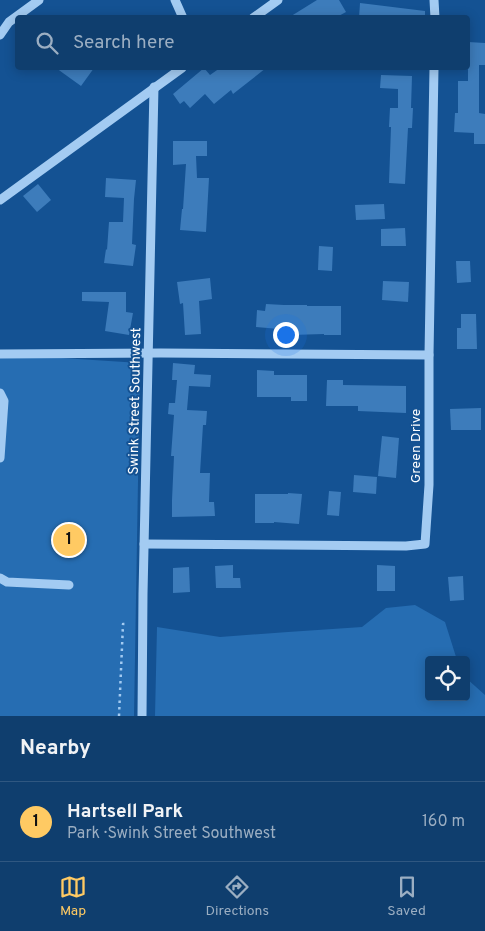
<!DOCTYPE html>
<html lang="en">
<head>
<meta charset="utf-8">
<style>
	:root { --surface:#0f3e6e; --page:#1d4976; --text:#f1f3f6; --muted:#9baec2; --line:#2f5781; --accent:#ffca63 }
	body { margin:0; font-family:Overpass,sans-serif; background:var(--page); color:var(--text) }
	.controls { position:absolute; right:15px; bottom:15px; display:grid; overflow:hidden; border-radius:5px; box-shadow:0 2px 12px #0003 }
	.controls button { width:45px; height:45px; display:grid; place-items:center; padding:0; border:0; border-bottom:1px solid var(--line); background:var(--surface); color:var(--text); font:25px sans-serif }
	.you { position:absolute; left:285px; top:334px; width:18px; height:18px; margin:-12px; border:4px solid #fff; border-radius:50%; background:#1a73e8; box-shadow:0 0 0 8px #1a73e833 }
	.badge { display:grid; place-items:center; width:32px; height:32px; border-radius:50%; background:var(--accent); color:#111; font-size:16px; font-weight:700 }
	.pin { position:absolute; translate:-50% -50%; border:2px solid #fff; box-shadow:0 1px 5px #0006 }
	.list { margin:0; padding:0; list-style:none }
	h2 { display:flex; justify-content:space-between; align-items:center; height:65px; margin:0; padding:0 20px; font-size:21px }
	h2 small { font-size:16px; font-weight:400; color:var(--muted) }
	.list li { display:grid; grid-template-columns:32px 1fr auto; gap:15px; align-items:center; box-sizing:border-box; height:80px; padding:0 20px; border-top:1px solid var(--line) }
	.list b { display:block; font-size:19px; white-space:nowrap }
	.list p { margin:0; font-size:16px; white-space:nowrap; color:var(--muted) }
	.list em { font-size:16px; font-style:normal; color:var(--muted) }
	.icon { flex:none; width:28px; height:28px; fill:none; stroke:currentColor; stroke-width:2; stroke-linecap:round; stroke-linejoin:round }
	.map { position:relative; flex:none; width:485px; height:716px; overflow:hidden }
	.search { position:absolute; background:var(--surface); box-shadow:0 2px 12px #0003; left:15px; right:15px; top:15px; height:55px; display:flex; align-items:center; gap:12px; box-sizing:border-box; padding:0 18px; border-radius:5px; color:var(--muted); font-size:19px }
	.sheet { height:145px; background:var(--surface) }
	nav { display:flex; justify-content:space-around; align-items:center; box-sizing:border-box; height:70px; border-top:1px solid var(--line); background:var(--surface); font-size:14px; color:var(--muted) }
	nav a { display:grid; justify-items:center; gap:2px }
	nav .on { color:var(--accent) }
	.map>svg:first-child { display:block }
	.green { fill:#266db2 }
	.building { fill:#3d7cbb }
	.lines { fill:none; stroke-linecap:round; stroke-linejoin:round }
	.path { stroke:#a3cbf2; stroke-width:2.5; stroke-dasharray:2.5 4; stroke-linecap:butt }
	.minor { stroke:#a3cbf2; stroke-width:9 }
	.labels { text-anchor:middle; stroke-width:4; stroke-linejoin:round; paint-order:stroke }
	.street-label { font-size:14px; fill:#fff; stroke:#145293 }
</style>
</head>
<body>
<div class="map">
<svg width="485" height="716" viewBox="0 0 485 716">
	<rect width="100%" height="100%" fill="#145293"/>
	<g class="green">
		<polygon points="0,354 140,363 134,716 0,716"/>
		<polygon points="415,605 445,622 457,660 429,660 429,697 466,697 466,678 485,695 485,716 155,716 157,627 220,637 288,632 362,627 386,608"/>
	</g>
	<g class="building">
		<polygon points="317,0 339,0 346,12 335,18 288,18"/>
		<polygon points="360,3 425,11 425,18 359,18"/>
		<polygon points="468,42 485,43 485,65 479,65 479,113 485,114 485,144 474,144 474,133 454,132 455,113 458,113 458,81 468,81"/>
		<polygon points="56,68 94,68 81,86"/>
		<polygon points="204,68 210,75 220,68 266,68 233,94 231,90 214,104 205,94 190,108 184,101 180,104 173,94"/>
		<polygon points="381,75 412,76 411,108 413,108 412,128 408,128 405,184 389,183 391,127 389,127 390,108 398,108 398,89 380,88"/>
		<polygon points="173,141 207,141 207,156 196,156 197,178 209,178 206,232 180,230 182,209 183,209 186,164 173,165"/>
		<polygon points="106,178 136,180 134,199 132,244 136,245 133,266 104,263 106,249 107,250 109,222 123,222 124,198 105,197"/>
		<polygon points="38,184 51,200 37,212 23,196"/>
		<polygon points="384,204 385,219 356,220 355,205"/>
		<polygon points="405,228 406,246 381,246 381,229"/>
		<polygon points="319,246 333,247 332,271 318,270"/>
		<polygon points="456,261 470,261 471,282 457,283"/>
		<polygon points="210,278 212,299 199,301 201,334 185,335 183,303 180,304 177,282"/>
		<polygon points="383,281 409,282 408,302 382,300"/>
		<polygon points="82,292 126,292 126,312 133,313 129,335 105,331 109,302 82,301"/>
		<polygon points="266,304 284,305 307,305 307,306 341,306 341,335 324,335 324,334 291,335 291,330 256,327 257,310 265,311"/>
		<polygon points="461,314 476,314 477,349 457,349 457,328 461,328"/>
		<polygon points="173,363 195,365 194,374 211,375 210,387 189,386 187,410 207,411 206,425 203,425 200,473 210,473 209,502 214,502 215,516 172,517 172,500 174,456 171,456 174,415 168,414 169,403 175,403 177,380 172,380"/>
		<polygon points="257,370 274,371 274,375 307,375 307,401 291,401 291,397 257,397"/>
		<polygon points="327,380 343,380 343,385 406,386 406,413 358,411 358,406 326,406"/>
		<polygon points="481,408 481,430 451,430 450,409"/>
		<polygon points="382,436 399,438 396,478 378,476"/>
		<polygon points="354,475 377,477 376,494 353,492"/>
		<polygon points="329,491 341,492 339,516 327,515"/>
		<polygon points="288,493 302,494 299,524 274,522 274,523 255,523 255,494 288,494"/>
		<polygon points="233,565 233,578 240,578 241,588 216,588 215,566"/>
		<polygon points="377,565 395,566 395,591 377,591"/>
		<polygon points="189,567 190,592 173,593 173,568"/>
		<polygon points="463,576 464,600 450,601 448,577"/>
	</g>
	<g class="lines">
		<polyline class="path" points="119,716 123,624 128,624"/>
		<g class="minor">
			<polyline points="175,0 183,18"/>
			<polyline points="434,0 435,18"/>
			<polyline points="253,18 278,0"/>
			<polyline points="0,35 9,22 39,0"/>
			<polyline points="0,200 182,68"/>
			<polyline points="0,354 161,353 429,355"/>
			<polyline points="0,393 4,401 0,458"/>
			<polyline points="144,544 406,546 425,544 429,485 429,355 434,68"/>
			<polyline points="0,578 7,582 69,585"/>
			<polyline points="142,716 143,594 154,87"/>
		</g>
	</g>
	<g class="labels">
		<g class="street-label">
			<text transform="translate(134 401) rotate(-89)" y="5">Swink Street Southwest</text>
			<text transform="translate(415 446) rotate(-90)" y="5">Green Drive</text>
		</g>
	</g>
</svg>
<div class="controls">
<button><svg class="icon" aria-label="locate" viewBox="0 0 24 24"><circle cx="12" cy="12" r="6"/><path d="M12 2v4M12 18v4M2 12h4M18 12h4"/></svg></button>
</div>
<div class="you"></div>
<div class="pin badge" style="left:69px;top:540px">1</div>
<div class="search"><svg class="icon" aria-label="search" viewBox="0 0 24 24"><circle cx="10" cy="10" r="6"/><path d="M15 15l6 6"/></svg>Search here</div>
</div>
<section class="sheet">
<h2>Nearby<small></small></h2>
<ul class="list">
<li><span class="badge">1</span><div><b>Hartsell Park</b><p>Park · Swink Street Southwest</p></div><em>160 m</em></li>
</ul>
</section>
<nav>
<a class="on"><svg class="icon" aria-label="map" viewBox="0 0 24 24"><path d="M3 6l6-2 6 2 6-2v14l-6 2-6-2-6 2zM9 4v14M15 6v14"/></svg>Map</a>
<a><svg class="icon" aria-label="directions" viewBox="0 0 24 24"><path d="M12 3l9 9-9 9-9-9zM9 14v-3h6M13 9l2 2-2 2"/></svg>Directions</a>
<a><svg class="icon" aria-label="saved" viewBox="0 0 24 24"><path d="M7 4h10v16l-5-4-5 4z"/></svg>Saved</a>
</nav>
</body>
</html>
